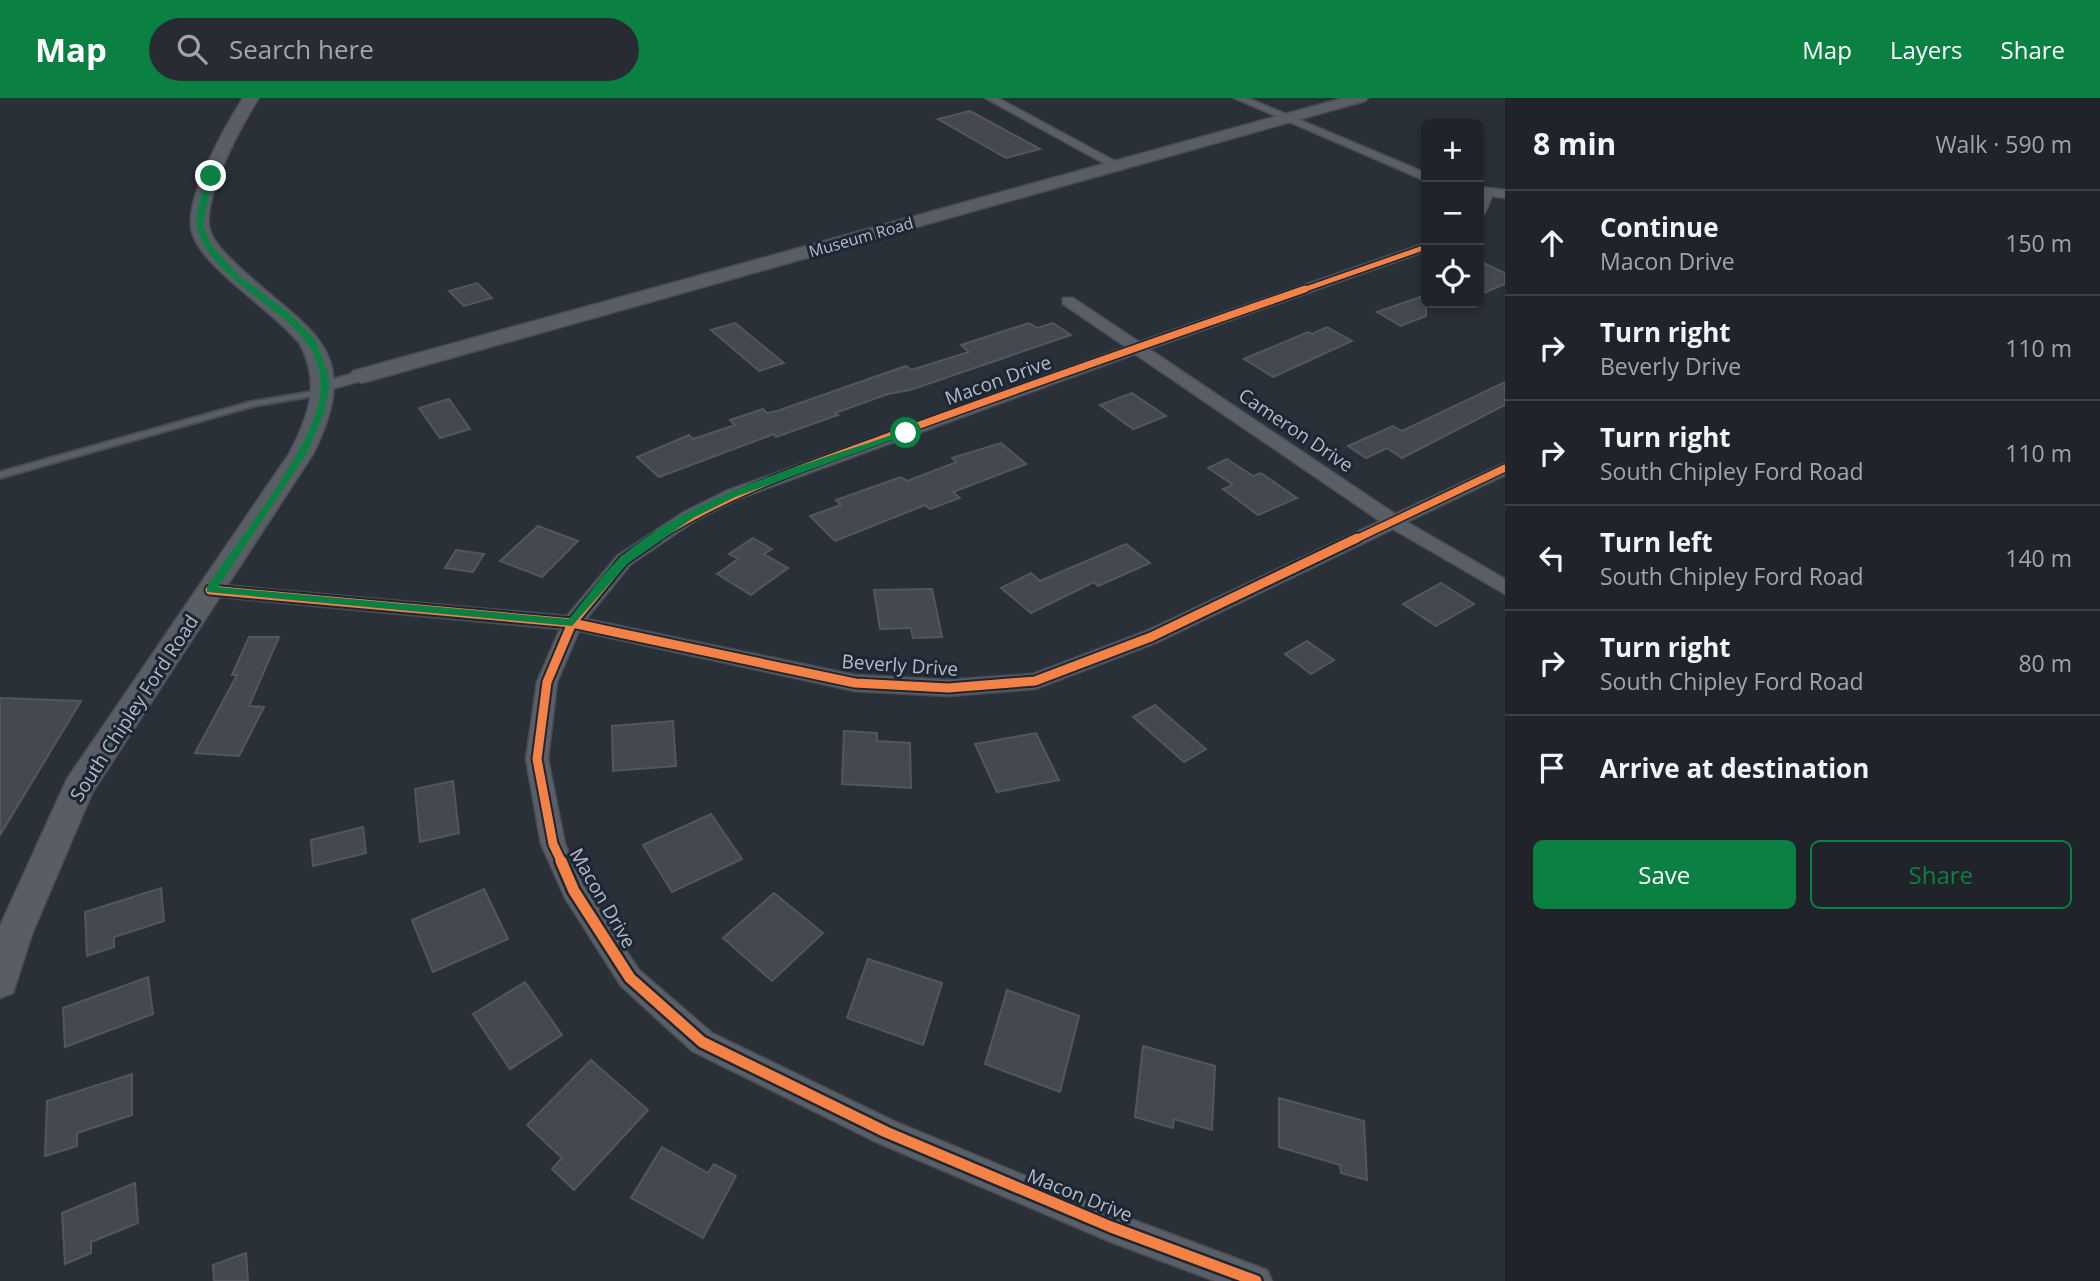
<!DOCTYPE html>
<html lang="en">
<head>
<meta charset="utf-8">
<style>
	:root { --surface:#20242a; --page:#282c32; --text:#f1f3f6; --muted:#a2a4a8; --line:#3d4147; --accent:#0b8043 }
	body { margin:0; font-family:"Open Sans",sans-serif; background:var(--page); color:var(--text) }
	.controls { position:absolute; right:21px; top:21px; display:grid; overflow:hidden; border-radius:10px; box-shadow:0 4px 10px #0003 }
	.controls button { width:63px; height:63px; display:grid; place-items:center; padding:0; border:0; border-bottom:2px solid var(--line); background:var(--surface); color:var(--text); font:35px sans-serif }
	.stop { position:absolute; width:21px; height:21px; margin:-16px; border:5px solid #0b8043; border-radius:50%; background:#fff }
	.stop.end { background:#0b8043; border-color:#fff; box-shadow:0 2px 7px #0008 }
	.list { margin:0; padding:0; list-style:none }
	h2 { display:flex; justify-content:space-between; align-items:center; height:91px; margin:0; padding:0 28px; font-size:30px }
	h2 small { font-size:23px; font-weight:400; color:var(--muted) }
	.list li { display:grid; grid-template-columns:46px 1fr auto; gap:21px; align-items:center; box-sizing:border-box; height:105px; padding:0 28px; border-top:2px solid var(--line) }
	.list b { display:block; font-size:26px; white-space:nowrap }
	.list p { margin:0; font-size:23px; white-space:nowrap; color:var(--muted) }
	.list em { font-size:23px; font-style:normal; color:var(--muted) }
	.actions { display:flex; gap:14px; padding:21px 28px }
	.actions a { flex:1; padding:16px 0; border:2px solid var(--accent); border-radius:10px; text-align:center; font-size:24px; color:var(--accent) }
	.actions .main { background:var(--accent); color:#fff }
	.icon { flex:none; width:38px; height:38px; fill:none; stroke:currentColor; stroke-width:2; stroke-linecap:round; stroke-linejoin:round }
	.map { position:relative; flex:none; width:1505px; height:1183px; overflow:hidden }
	header { display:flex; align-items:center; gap:42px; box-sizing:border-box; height:98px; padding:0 35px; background:var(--accent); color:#fff }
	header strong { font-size:33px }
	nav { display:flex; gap:38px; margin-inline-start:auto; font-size:24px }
	.search { width:490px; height:63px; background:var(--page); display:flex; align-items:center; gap:18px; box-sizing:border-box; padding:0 24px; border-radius:38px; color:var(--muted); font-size:26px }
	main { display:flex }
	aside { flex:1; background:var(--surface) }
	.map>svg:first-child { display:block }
	.building { fill:#444950; stroke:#52575f; stroke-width:2 }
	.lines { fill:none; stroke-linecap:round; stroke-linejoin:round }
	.lane-casing { stroke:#484c53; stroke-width:4 }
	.street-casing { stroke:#484c53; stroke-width:3 }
	.secondary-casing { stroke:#484c53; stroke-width:3 }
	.lane { fill:#5a5e66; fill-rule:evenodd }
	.street { fill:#5a5e66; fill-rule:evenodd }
	.secondary { fill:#595d64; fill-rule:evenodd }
	.cycleway-far3-casing { stroke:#1d2633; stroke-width:8 }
	.cycleway-far2-casing { stroke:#1d2633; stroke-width:10 }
	.cycleway-far1-casing { stroke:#1d2633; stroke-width:13 }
	.cycleway-casing { stroke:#1d2633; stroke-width:16 }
	.cycleway-far3 { stroke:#f48246; stroke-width:5 }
	.cycleway-far2 { stroke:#f48246; stroke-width:7 }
	.cycleway-far1 { stroke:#f48246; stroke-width:9 }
	.cycleway { stroke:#f48246; stroke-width:11 }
	.route { fill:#0b8043 }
	.labels { text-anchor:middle; stroke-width:6; stroke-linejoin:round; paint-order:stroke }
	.far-street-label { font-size:16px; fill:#b4bcc9; stroke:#1d2633 }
	.street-label { font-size:19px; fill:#b4bcc9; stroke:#1d2633 }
</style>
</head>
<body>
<header>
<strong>Map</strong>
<div class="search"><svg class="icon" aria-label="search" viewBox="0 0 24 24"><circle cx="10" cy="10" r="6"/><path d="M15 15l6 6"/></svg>Search here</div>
<nav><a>Map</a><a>Layers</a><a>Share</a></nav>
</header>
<main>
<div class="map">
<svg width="1505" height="1183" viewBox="0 0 1505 1183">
	<rect width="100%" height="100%" fill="#2a3038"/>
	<g class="building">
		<polygon points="970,13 1040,51 1006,60 938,21"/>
		<polygon points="1479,163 1505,175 1505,186 1479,197"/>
		<polygon points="477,185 492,200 464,208 449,193"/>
		<polygon points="1426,197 1426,218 1401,228 1377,214"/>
		<polygon points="735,225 784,265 759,273 711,232"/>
		<polygon points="1029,225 1037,230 1053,225 1071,237 910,292 888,296 835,315 838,317 776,339 774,336 659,379 637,359 689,337 693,341 735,327 730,322 763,311 767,315 777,313 906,268 911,272 969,254 961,247"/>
		<polygon points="1327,229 1352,243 1273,279 1244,261 1308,234 1312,236"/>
		<polygon points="1505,284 1505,307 1402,360 1387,350 1366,360 1348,348 1393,328 1402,333"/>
		<polygon points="1132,295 1166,318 1133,331 1100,307"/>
		<polygon points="449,301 470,331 440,340 419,310"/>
		<polygon points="1001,345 1026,366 953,394 960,400 930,411 925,407 835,443 810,418 841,407 836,402 901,379 907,383 957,364 952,360"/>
		<polygon points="1227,361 1253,378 1261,375 1297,400 1258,417 1223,391 1233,387 1208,370"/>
		<polygon points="538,428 578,443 542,479 500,463"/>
		<polygon points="753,440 772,451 764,456 788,470 751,497 717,476 738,461 729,456"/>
		<polygon points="1126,446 1150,465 1098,488 1094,484 1031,515 1001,490 1031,475 1040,483"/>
		<polygon points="456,452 484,456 473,474 445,470"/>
		<polygon points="1441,485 1474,506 1436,528 1403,506"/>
		<polygon points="932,491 942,539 913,540 911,530 880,531 874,492"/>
		<polygon points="249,539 279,539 249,608 264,609 239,658 195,655 237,577 232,577"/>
		<polygon points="1307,543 1334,562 1311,576 1285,556"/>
		<polygon points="0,600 81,603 0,737"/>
		<polygon points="1155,607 1206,651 1184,664 1133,619"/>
		<polygon points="673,623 676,668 613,673 612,628"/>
		<polygon points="844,633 877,635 877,643 910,645 911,690 842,686"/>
		<polygon points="1036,635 1059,682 997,694 975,646"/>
		<polygon points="453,683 459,735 420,744 415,691"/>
		<polygon points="711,716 742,761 672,794 643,747"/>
		<polygon points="363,729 366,755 313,768 311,742"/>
		<polygon points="161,790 164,823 114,839 114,849 87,858 85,814"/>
		<polygon points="484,791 508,841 433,874 412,822"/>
		<polygon points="774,795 823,835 772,883 723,840"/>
		<polygon points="868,861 942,885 923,947 847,920"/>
		<polygon points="148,879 153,916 65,949 63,910"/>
		<polygon points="525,884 562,937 510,971 473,916"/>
		<polygon points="1007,892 1079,918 1060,994 985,966"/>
		<polygon points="1143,948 1215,968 1212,1032 1174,1021 1173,1030 1135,1019"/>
		<polygon points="591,962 648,1012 574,1092 552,1071 562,1060 527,1027"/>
		<polygon points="132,976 132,1017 77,1035 77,1048 45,1058 47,1003"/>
		<polygon points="1279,1000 1364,1023 1367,1082 1341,1075 1340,1067 1279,1049"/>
		<polygon points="662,1049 708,1075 714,1066 736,1078 703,1140 631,1100"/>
		<polygon points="135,1085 138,1125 91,1144 91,1155 65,1166 62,1115"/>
		<polygon points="246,1155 248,1183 214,1183 213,1167"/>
	</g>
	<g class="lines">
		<g class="lane-casing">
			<polygon id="lane" points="322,292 325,292 325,296 254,308 0,380 0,374 250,304"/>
		</g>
		<g class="street-casing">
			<g id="street">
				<polygon points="985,0 998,0 1124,68 1114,71"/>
				<polygon points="1234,0 1248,0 1426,75 1426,83"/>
				<polygon points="1479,89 1505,92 1505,100 1492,98 1485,115 1479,119"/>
				<path d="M1426,145v8l-277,98 246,165 110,-51v12l-98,47 98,57v15l-112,-65 -235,113 -123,47 -87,7 -93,-5 -276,-60 -22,51 -9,77 17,85 18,41 56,85 73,63 184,89 216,90 155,58 5,11h-57l-104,-39 -235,-100 -184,-91 -71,-65 -56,-88 -24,-54 -15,-85 11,-77 23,-53 -350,-33 -10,-6 10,-6 357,32 50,-60 67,-44 42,-21 400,-144 -63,-43v-6h10l66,44zM1135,256l245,167 -236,111 -111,42 -85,6 -93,-5 -269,-56 45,-55 65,-44 42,-21z"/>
				<polygon points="361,273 369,278 367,281 325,293 317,288 319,285"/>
			</g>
		</g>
		<g class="secondary-casing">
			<g id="secondary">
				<path d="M243,0h16c-18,28 -54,94 -50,128 3,16 16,27 27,38 70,67 131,81 77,190l-221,339 -60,141 -19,59 -13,5v-72l67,-147 222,-325c20,-38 32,-70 11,-110 -20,-24 -45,-41 -68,-62 -15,-13 -34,-30 -40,-50 -9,-32 34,-107 51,-134z"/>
				<polygon points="1343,0 1368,0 1365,3 369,283 361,285 350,278 353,273"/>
			</g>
		</g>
		<use href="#lane" class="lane"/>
		<use href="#street" class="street"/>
		<use href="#secondary" class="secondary"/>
		<g class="cycleway-far3-casing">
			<polyline id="cycleway-far3" points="1300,193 1426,149"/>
		</g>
		<g class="cycleway-far2-casing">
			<g id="cycleway-far2">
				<path d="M654,442c74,-49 158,-75 241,-106 136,-50 273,-97 410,-145"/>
				<polyline points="1354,442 1505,370"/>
			</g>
		</g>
		<g class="cycleway-far1-casing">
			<g id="cycleway-far1">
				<polyline points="210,492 572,525 855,585 948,590 1035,583 1151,539 1357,440"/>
				<polyline points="562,765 553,746 537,661 547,584 572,525 624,462 656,440"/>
			</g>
		</g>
		<g class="cycleway-casing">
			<polyline id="cycleway" points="561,763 574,793 630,880 702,944 886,1034 1111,1129 1256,1183"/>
		</g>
		<use href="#cycleway-far3" class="cycleway-far3"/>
		<use href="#cycleway-far2" class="cycleway-far2"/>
		<use href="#cycleway-far1" class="cycleway-far1"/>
		<use href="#cycleway" class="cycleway"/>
	</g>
	<path class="route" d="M213,76l-10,51 9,21 27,30 50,37 26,26 13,35 1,12 -4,25 -19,43 -88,133 351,32c17,-20 33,-45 52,-62 79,-67 187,-92 282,-126l8,2 -176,64 -42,21 -65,45 -56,63 -365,-34v-5c32,-48 92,-122 109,-175 31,-96 -100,-111 -119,-185 -3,-13 7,-37 10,-51z"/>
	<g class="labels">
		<g class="far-street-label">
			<text transform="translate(861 139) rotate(-16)" y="6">Museum Road</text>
		</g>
		<g class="street-label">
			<text transform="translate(998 282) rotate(-20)" y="7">Macon Drive</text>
			<text transform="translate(1296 332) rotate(34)" y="7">Cameron Drive</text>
			<text transform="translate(900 567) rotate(4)" y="7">Beverly Drive</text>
			<text transform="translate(134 610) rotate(-57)" y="7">South Chipley Ford Road</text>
			<text transform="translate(603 800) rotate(60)" y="7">Macon Drive</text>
			<text transform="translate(1080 1097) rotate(22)" y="7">Macon Drive</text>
		</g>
	</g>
</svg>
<div class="controls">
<button>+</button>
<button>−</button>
<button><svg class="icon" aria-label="locate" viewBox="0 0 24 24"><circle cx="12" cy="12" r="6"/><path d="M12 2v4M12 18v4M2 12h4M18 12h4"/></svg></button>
</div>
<div class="stop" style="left:906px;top:335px"></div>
<div class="stop end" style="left:211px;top:78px"></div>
</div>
<aside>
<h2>8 min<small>Walk · 590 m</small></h2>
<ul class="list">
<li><svg class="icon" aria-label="ahead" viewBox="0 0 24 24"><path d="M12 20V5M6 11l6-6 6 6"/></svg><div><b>Continue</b><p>Macon Drive</p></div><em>150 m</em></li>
<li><svg class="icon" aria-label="right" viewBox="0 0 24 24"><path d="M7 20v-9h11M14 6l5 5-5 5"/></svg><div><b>Turn right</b><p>Beverly Drive</p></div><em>110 m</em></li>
<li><svg class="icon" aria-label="right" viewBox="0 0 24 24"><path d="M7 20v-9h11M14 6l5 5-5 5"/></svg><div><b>Turn right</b><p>South Chipley Ford Road</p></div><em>110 m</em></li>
<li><svg class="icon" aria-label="left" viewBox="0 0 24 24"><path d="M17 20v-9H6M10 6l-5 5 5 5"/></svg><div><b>Turn left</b><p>South Chipley Ford Road</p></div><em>140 m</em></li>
<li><svg class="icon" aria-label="right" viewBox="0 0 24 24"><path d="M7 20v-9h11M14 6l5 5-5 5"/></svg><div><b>Turn right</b><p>South Chipley Ford Road</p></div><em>80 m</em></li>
<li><svg class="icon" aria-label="arrive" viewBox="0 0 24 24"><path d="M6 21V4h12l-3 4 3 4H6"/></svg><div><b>Arrive at destination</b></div></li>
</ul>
<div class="actions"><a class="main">Save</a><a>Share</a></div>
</aside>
</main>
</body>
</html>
